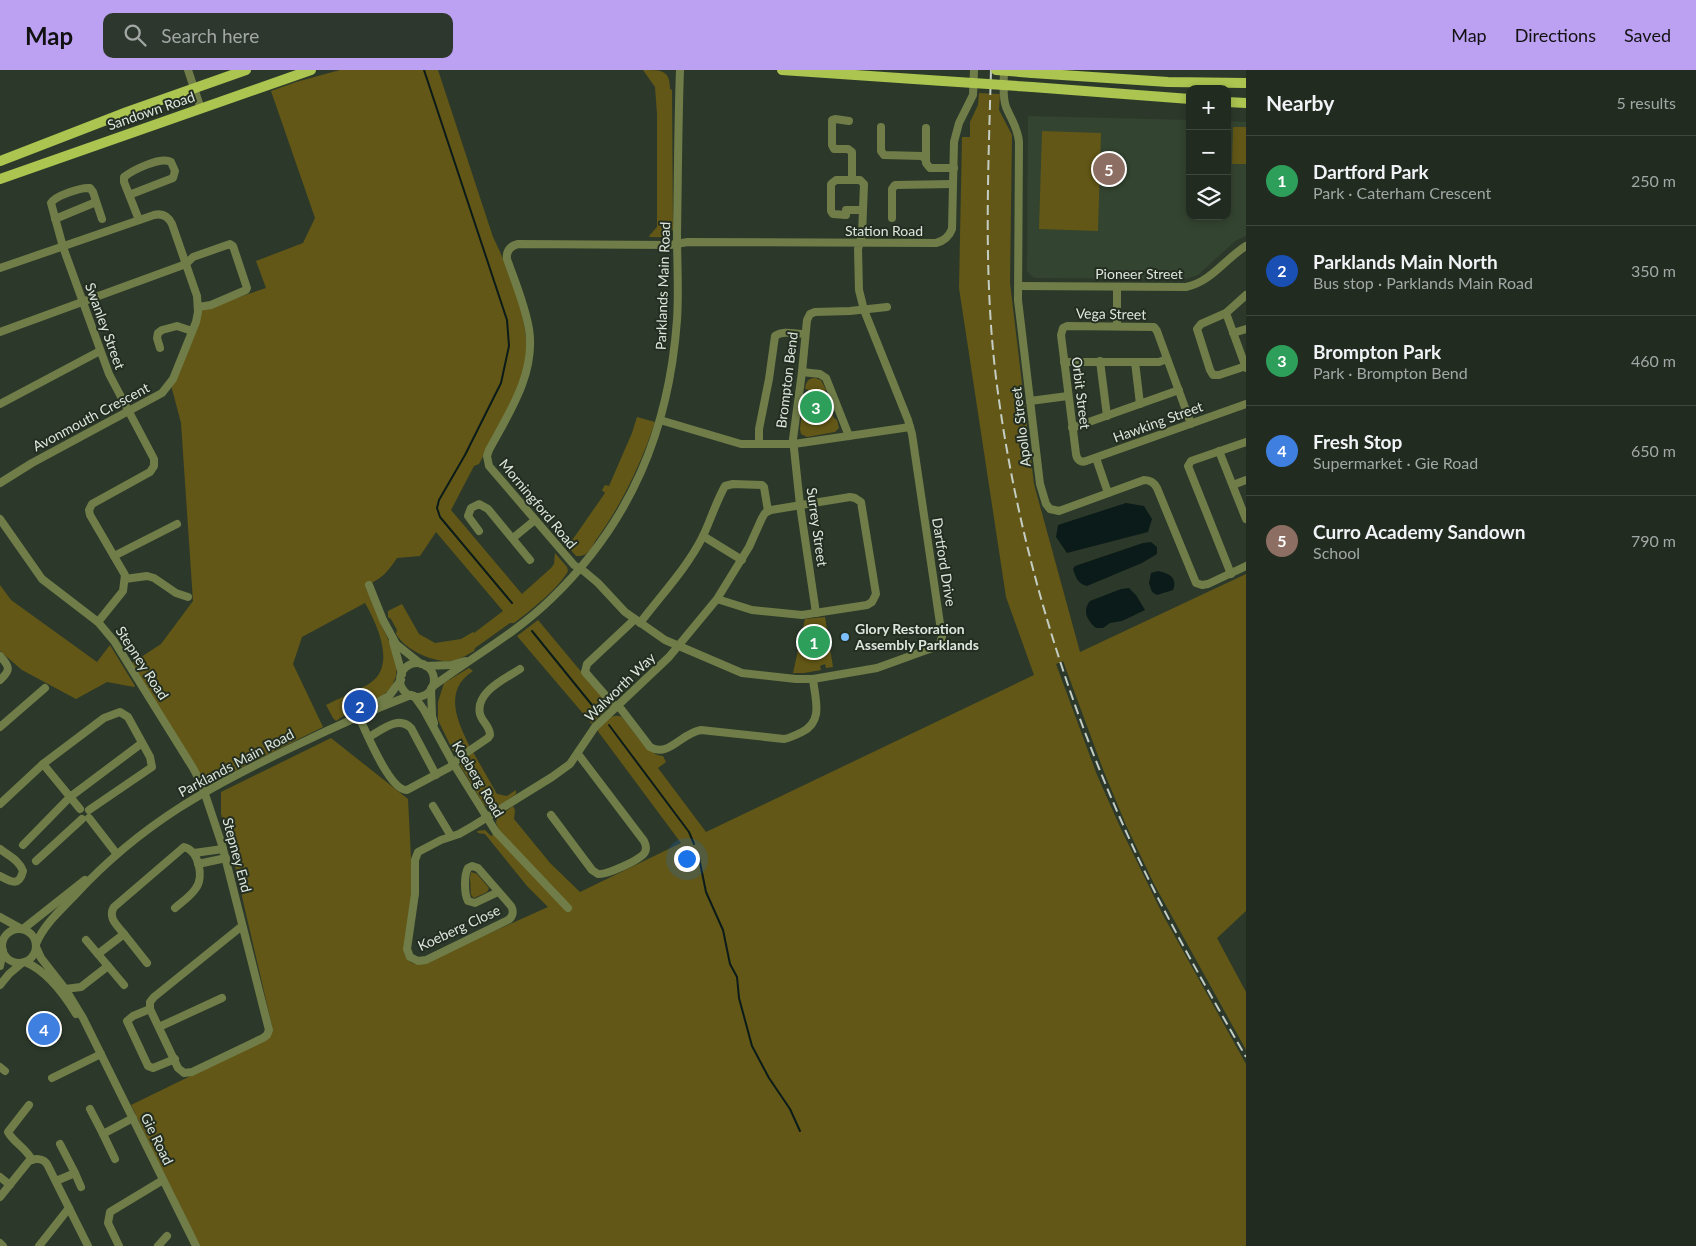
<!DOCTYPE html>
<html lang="en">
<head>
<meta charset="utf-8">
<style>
	:root { --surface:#212b20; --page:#2d372d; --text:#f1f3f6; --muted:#a2a7a5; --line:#3e473e; --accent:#bca0f2 }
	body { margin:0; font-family:Lato,sans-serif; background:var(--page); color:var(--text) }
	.controls { position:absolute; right:15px; top:15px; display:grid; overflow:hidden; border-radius:10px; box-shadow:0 2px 8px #0003 }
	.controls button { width:45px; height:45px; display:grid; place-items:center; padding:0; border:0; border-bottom:1px solid var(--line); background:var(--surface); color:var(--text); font:25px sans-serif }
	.you { position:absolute; left:686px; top:788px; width:18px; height:18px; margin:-12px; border:4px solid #fff; border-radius:50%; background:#1a73e8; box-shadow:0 0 0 8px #1a73e833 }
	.badge { display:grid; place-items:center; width:32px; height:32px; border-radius:50%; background:var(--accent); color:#fff; font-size:16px; font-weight:700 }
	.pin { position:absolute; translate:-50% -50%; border:2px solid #fff; box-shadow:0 1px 5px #0006 }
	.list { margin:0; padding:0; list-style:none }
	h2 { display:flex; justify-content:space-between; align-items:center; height:65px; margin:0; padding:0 20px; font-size:21px }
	h2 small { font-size:16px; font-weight:400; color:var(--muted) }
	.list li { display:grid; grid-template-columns:32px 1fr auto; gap:15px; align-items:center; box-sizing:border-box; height:90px; padding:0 20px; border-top:1px solid var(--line) }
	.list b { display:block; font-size:19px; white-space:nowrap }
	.list p { margin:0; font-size:16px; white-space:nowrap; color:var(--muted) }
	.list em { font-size:16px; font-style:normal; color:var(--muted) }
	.icon { flex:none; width:28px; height:28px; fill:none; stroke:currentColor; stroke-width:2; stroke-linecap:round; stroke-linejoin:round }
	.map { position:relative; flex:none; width:1246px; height:1176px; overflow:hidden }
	header { display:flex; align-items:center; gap:30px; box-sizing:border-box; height:70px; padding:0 25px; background:var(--accent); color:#111 }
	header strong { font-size:24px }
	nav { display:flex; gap:28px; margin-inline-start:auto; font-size:18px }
	.search { width:350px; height:45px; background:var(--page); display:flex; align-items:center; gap:12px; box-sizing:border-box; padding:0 18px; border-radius:10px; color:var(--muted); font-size:19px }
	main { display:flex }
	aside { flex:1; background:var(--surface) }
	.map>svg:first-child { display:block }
	.built { fill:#334430 }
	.green { fill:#625716 }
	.water { fill:#0b1b19 }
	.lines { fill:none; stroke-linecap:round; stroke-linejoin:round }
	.stream { stroke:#0b1b19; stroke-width:2 }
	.minor { stroke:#707d48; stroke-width:8 }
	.major { stroke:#acc450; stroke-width:10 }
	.rail { stroke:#c4cdc3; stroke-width:2; stroke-dasharray:10 5; stroke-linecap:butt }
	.major-bridge { stroke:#acc450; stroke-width:10 }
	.poi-dot { fill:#7cbef9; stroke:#232e21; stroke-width:2 }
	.labels { text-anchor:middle; stroke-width:4; stroke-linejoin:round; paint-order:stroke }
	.street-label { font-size:14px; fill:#dee6dd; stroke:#232e21 }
	.poi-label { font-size:14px; font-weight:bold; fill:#dee6dd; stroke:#232e21; text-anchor:start }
</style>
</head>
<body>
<header>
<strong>Map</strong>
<div class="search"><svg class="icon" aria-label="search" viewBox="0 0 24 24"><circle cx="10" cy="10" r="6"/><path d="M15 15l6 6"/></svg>Search here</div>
<nav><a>Map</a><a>Directions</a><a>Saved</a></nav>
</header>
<main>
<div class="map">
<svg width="1246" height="1176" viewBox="0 0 1246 1176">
	<rect width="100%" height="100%" fill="#2c392a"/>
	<polygon class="built" points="1028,46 1190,50 1190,146 1227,146 1227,51 1246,52 1246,166 1235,171 1198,205 1187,209 1034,208 1027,201"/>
	<g class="green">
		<path d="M340,0h98l55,167c19,39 45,102 28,144 -12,28 -28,56 -42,83l-5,2 -23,44 71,84 29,-26 3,-4 1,-11 12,14 1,4c-9,17 -38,40 -54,52h-4l-35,25 -1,3c-6,3 -12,7 -18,9 -19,5 -50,-9 -60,-26l1,-4 -6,-11 -3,-2v-6l14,-7 17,30 16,9 26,-4 12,-7 1,1 29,-22 -67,-79 -16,24 -23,2c-10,15 -15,20 -31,28l13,34 15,31 3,14 -1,11 -4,10 -4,5 -9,7 -20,6v1l-7,3v2l-16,11 -3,-3 -7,-13c13,-7 40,-17 49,-26 19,-19 1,-57 -10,-76l-63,34 -9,27 30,63 -109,54h-7l-6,-5 -69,-113 29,-19 32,-43 -12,-178 -10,-38 30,-75 65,-22 -10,-27 47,-18 12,-25 -44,-127 25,-9z"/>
		<path d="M643,0c19,0 27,0 27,19l2,1 1,139c-4,10 -13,8 -23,8l-1,-1 8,-9v-113l-2,-27z"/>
		<path d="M979,23l21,1 -1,16 13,25 -2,148 24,201 46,168 166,-78v337l-29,27 29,54v58l-92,-166 -28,-59 -22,-53 -41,-111 -7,3 41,111 24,54 42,86 83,149v182h-1047l-68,-141 135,-66 6,-13 -41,-177 -10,-35v-22l110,-54 77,61 5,98 -9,53c1,10 7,15 17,14l127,-57 -21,-21 -42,-52 -7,-1 -1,-2 8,-1 6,6 8,-6 -3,-7 1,-5 16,-12 2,4 -1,9 36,44 30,29 101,-49 -84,-113c7,-7 14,-18 25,-13 10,12 26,39 41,39l3,6 -8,6 48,64 328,-157 -28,-78 -47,-309 3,-151h8v-15l8,-17z"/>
		<polygon points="1233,57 1246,57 1246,94 1232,94"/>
		<polygon points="1042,61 1101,63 1098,161 1039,159"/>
		<path d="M815,308l6,2 5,10 -2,4 10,24 3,2 2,8 -4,4 -28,5 -6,-3 -1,-5 4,-34 4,1 1,-6 -4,-1c1,-7 3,-11 10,-11z"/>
		<path d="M637,347l18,5c-14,42 -33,82 -59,118 -3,5 -7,13 -12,15 -3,1 -4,1 -8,1l-12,-14 3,-3h6l32,-46 -3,-3 3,-5 4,1 23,-53z"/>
		<polygon points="0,515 11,530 97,592 110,575 135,616 134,617 107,612 76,629 22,600 0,581"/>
		<polygon points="825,547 833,597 826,598 825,594 820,596 821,600 804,603 793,603 805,549"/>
		<polygon points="538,550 608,634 609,637 592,654 517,566"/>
		<path d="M469,598l4,3c-30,19 -16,50 -3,76l-14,7 -3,-3 -15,-31v-18l6,-19z"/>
		<path d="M473,682l24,42 10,2 9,-6v4c-10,7 -21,17 -32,11l-24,-40 2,-5z"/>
		<polygon points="471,802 477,804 489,818 487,822 474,828 471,825 470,808"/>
	</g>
	<g class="water">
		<polygon points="1126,433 1144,436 1152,449 1148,462 1067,483 1056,467 1058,455"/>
		<path d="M1151,472l6,5v7l-15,9 -55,23c-9,-2 -11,-8 -14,-17l2,-3 68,-23z"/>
		<path d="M1158,501c11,2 20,7 15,19l-16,5 -5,-3 -3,-9 2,-10z"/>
		<path d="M1129,518l7,7 9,15 -23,11 -12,2 -7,5h-7c-9,-8 -14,-17 -6,-27l31,-12z"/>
	</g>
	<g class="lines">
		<g class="stream">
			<polyline points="424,0 507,250 509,276 501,313 465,385 439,430 437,438 440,447 512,533"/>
			<polyline points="532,561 596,640"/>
			<polyline points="609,655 689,762 694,774"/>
			<polyline points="698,783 706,822 723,860 730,894 737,907 739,928 752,976 769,1008 790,1039 800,1061"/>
		</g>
		<g class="minor">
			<polyline points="188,0 201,39"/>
			<path d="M1004,0c0,12 -2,26 2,37 5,12 12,21 13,35l-1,158 22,184 6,20 4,5 9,2 85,-31c6,0 10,2 13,8l39,95 6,2 6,-1 38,-18"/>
			<polyline points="849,51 835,49 832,50 832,75 834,79 848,79 852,82 852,110"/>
			<polyline points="881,57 881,81 884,85 922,86 926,90"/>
			<polyline points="926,58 926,93 930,98 954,98"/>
			<path d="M129,125l44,-17 2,-7 -4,-9c-10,-6 -38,8 -47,15v5l15,38"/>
			<path d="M862,140h-16v5l-13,-1 -2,-3v-27l5,-4h24l4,4 -2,51 -4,14 1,41 5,20 44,110 4,14 30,203 -2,6 -5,4 -58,21 -64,11h-17l-54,-6 -77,-33 -40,-28 -27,-29 -13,-11 -11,-7 -85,-99 -2,-10 2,-6c20,-37 47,-77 40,-121 -4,-24 -14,-47 -22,-70 -1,-8 3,-13 11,-15l152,1 18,-3 248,1c8,-2 13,-6 16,-14l2,-87 5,-19 14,-28 1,-25"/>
			<polyline points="892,148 892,119 895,115 953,114"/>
			<polyline points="55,149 96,132"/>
			<path d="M0,198l154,-53c8,-2 14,1 18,9l25,72 1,16 -2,10 -23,57 -11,14 -130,70 -32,20"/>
			<path d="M1019,216l167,1c25,-5 39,-28 60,-41"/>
			<polyline points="1246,225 1226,243 1201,254 1197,259 1210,300 1213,305 1219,305 1246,296"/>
			<polyline points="1226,243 1246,298"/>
			<polyline points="1117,256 1117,217"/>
			<polyline points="0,262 186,194 193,187 230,174 233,176 247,218 246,220 211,235 198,237"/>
			<polyline points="1233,263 1246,259"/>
			<polyline points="160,278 157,268 158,263 162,260 177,256 192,261"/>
			<polyline points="1100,291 1107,346"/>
			<polyline points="1064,292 1159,292 1167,289"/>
			<polyline points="1135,292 1140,334"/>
			<polyline points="802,302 820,304 826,308 849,366"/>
			<polyline points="1030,331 1068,326"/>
			<polyline points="0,334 100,281"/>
			<polyline points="660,350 741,374 794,374 910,357"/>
			<path d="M1191,354l-34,-93 -3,-4 -87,-1 -4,2 -2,7 15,119c1,6 5,9 10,7l160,-57"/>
			<polyline points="1072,358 1179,320"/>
			<path d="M759,374v-15l10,-50 6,-43c8,-6 20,-2 30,-2"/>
			<polyline points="1219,381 1246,449"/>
			<polyline points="1096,388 1108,423"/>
			<polyline points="1233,415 1246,410"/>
			<polyline points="0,449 42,509 98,552 114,571 193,698 202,715 222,775 269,960 267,965 263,968 192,1002 184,1003 178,998 150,939 150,932 154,927 242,856"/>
			<polyline points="479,461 468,446 471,438 479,434 488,439 530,490"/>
			<polyline points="703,466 742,490"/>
			<polyline points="513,468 535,450"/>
			<polyline points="114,486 177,454"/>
			<polyline points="1231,504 1188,396 1191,391 1246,372"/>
			<polyline points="125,509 147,506 154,508 176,523 188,527"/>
			<polyline points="369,515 383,550 396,574 421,594"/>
			<polyline points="816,543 800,435 793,369 802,302 807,250 810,244 815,242 850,241 887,237"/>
			<path d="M635,549l-48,45 -2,8 27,31 9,6 29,38c19,11 31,-14 51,-17l83,9c6,-1 12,-4 18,-7 22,-11 13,-33 11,-53"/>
			<path d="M98,552l25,-31 2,-16 -35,-60 -1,-5 3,-6 58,-32 4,-6v-7l-45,-85 -46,-127 -12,-44c4,-7 30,-16 39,-15l3,4 9,27"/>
			<path d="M640,553c22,-29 47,-55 63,-87 8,-17 13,-34 22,-50l8,-2 29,1 2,2 4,24"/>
			<polyline points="393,572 402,604"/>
			<path d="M0,586c10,11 11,14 0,24"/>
			<circle cx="417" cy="610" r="17"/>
			<polyline points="426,596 451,595 465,591"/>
			<path d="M432,617c40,-30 83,-53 119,-88 80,-77 118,-169 126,-279 2,-29 0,-58 0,-87 1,-55 1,-109 3,-163"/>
			<polyline points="431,619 432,646 434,653"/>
			<polyline points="414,626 424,640 453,693 496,762 568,838"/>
			<polyline points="367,638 389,626 401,610"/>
			<path d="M359,647c7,15 31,74 48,73l43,-23 10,-10 28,-19 2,-3c0,-9 -8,-13 -10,-21 -5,-22 25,-35 40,-45"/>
			<polyline points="0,657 45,618"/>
			<path d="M369,667c13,-7 29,-22 42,-9l25,47"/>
			<polyline points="0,734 43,694"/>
			<polyline points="433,736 451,766"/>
			<polyline points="80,739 43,694 104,648 120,642 128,647 150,687 152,697 89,740"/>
			<path d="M551,745l41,55 6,4c8,1 43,-14 47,-22 2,-4 1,-7 -1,-11l-66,-87"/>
			<polyline points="89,748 116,783"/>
			<polyline points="23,775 70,727 142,673"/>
			<path d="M0,779c9,7 19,11 23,22 -4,16 -12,11 -23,5"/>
			<polyline points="194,783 223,779"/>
			<polyline points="36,791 82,749"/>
			<polyline points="198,794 226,788"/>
			<path d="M498,822l-23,11 -7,-2c-4,-8 -4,-26 0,-33l4,-2 6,2 33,38c3,5 2,11 -3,14l-82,40 -8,1 -8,-4 -3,-8 8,-55v-34l3,-8 23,-12 18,-6 14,-8 79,-49 18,-13 25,-37 74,-70 48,-58 32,-52 13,-29 3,-5 6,-3 79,-13 5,1 6,4 15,92 -4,8 -5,3 -65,10 -50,-5 -35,-11"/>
			<polyline points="0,847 20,858"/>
			<circle cx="19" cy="876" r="17"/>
			<polyline points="23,859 85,810"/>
			<polyline points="124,864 147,893"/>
			<polyline points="86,870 108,896"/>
			<path d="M36,874c8,-20 25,-34 40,-50 66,-71 134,-108 221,-149 37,-18 75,-35 114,-50"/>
			<polyline points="36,877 41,888 66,920 83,948 196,1176"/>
			<path d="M98,884l26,-20c-6,-8 -17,-16 -10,-27l70,-60c15,4 20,30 12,41 -5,8 -14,14 -21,20"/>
			<path d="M25,892c22,9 39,32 51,52"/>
			<polyline points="0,896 3,881"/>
			<polyline points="0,915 9,904 22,893"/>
			<polyline points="65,919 81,917 108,896 124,915"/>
			<polyline points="150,939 133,946 127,951 148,996 153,998 175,989"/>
			<polyline points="159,957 222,928"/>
			<polyline points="0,997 5,1001"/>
			<polyline points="52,1008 101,984"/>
			<path d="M29,1035l-21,27c5,10 18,16 24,28"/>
			<polyline points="90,1039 103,1064 133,1048"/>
			<polyline points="103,1064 115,1089"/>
			<polyline points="75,1103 81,1117"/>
			<polyline points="0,1107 10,1115"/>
			<polyline points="56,1111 75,1103 60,1074"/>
			<path d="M0,1127l29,-36c6,-3 14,-3 18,3l41,82"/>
			<polyline points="0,1173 3,1176"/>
			<polyline points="39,1176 69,1138"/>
			<polyline points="119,1176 108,1153 110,1142 163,1110"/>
			<polyline points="158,1176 167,1166"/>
		</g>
		<g class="major">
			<polyline points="782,0 943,11"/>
			<polyline points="1032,3 1168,12 1246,13"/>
			<polyline points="1032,17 1190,29"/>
			<polyline points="1227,32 1246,33"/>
			<polyline points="0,91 127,42 246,0"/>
			<polyline points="0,109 311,0"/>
		</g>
		<path class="rail" d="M991,0c-3,107 -8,216 7,323 20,148 65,298 126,434 35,79 79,155 122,230"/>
		<g class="major-bridge">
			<polyline points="996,0 1032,3"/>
			<polyline points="943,11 1032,17"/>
		</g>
	</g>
	<circle class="poi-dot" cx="845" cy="567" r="5"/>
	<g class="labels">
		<g class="street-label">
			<text transform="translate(151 41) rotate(-19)" y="5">Sandown Road</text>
			<text x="884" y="166">Station Road</text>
			<text x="1139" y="209">Pioneer Street</text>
			<text transform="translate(663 216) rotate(-88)" y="5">Parklands Main Road</text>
			<text transform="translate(1111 244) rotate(1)" y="5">Vega Street</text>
			<text transform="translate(105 256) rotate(70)" y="5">Swanley Street</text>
			<text transform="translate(787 310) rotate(-83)" y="5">Brompton Bend</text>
			<text transform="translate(1081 323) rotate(83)" y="5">Orbit Street</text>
			<text transform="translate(91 347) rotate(-28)" y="5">Avonmouth Crescent</text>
			<text transform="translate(1158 352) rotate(-20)" y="5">Hawking Street</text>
			<text transform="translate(1021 357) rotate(-97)" y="5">Apollo Street</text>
			<text transform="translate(538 434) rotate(50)" y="5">Morningford Road</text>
			<text transform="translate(817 457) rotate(82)" y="5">Surrey Street</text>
			<text transform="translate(944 492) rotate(81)" y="5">Dartford Drive</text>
			<text transform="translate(142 593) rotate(57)" y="5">Stepney Road</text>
			<text transform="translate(620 617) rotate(-44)" y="5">Walworth Way</text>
			<text transform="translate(236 693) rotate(-28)" y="5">Parklands Main Road</text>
			<text transform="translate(478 709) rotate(59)" y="5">Koeberg Road</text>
			<text transform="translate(237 785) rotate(75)" y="5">Stepney End</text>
			<text transform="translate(459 858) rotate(-25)" y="5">Koeberg Close</text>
			<text transform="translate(157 1069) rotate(64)" y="5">Gie Road</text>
		</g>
		<g class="poi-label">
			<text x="855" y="564">Glory Restoration<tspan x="855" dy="16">Assembly Parklands</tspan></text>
		</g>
	</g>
</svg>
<div class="controls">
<button>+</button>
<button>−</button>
<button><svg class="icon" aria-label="layers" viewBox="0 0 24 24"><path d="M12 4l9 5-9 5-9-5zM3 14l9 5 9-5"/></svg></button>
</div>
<div class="you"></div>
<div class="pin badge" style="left:814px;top:572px;background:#2e9e5b">1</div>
<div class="pin badge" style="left:360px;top:636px;background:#1a4fb4">2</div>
<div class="pin badge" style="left:816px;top:337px;background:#2e9e5b">3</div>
<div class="pin badge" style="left:44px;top:959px;background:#3f7fe0">4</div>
<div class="pin badge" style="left:1109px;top:99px;background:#8d6e63">5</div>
</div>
<aside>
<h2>Nearby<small>5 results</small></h2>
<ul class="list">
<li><span class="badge" style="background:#2e9e5b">1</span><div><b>Dartford Park</b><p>Park · Caterham Crescent</p></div><em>250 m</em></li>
<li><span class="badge" style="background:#1a4fb4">2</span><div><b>Parklands Main North</b><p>Bus stop · Parklands Main Road</p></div><em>350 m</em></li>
<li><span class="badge" style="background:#2e9e5b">3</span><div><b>Brompton Park</b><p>Park · Brompton Bend</p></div><em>460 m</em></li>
<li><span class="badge" style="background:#3f7fe0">4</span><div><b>Fresh Stop</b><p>Supermarket · Gie Road</p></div><em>650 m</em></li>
<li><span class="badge" style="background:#8d6e63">5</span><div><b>Curro Academy Sandown</b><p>School</p></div><em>790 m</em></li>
</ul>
</aside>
</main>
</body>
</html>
